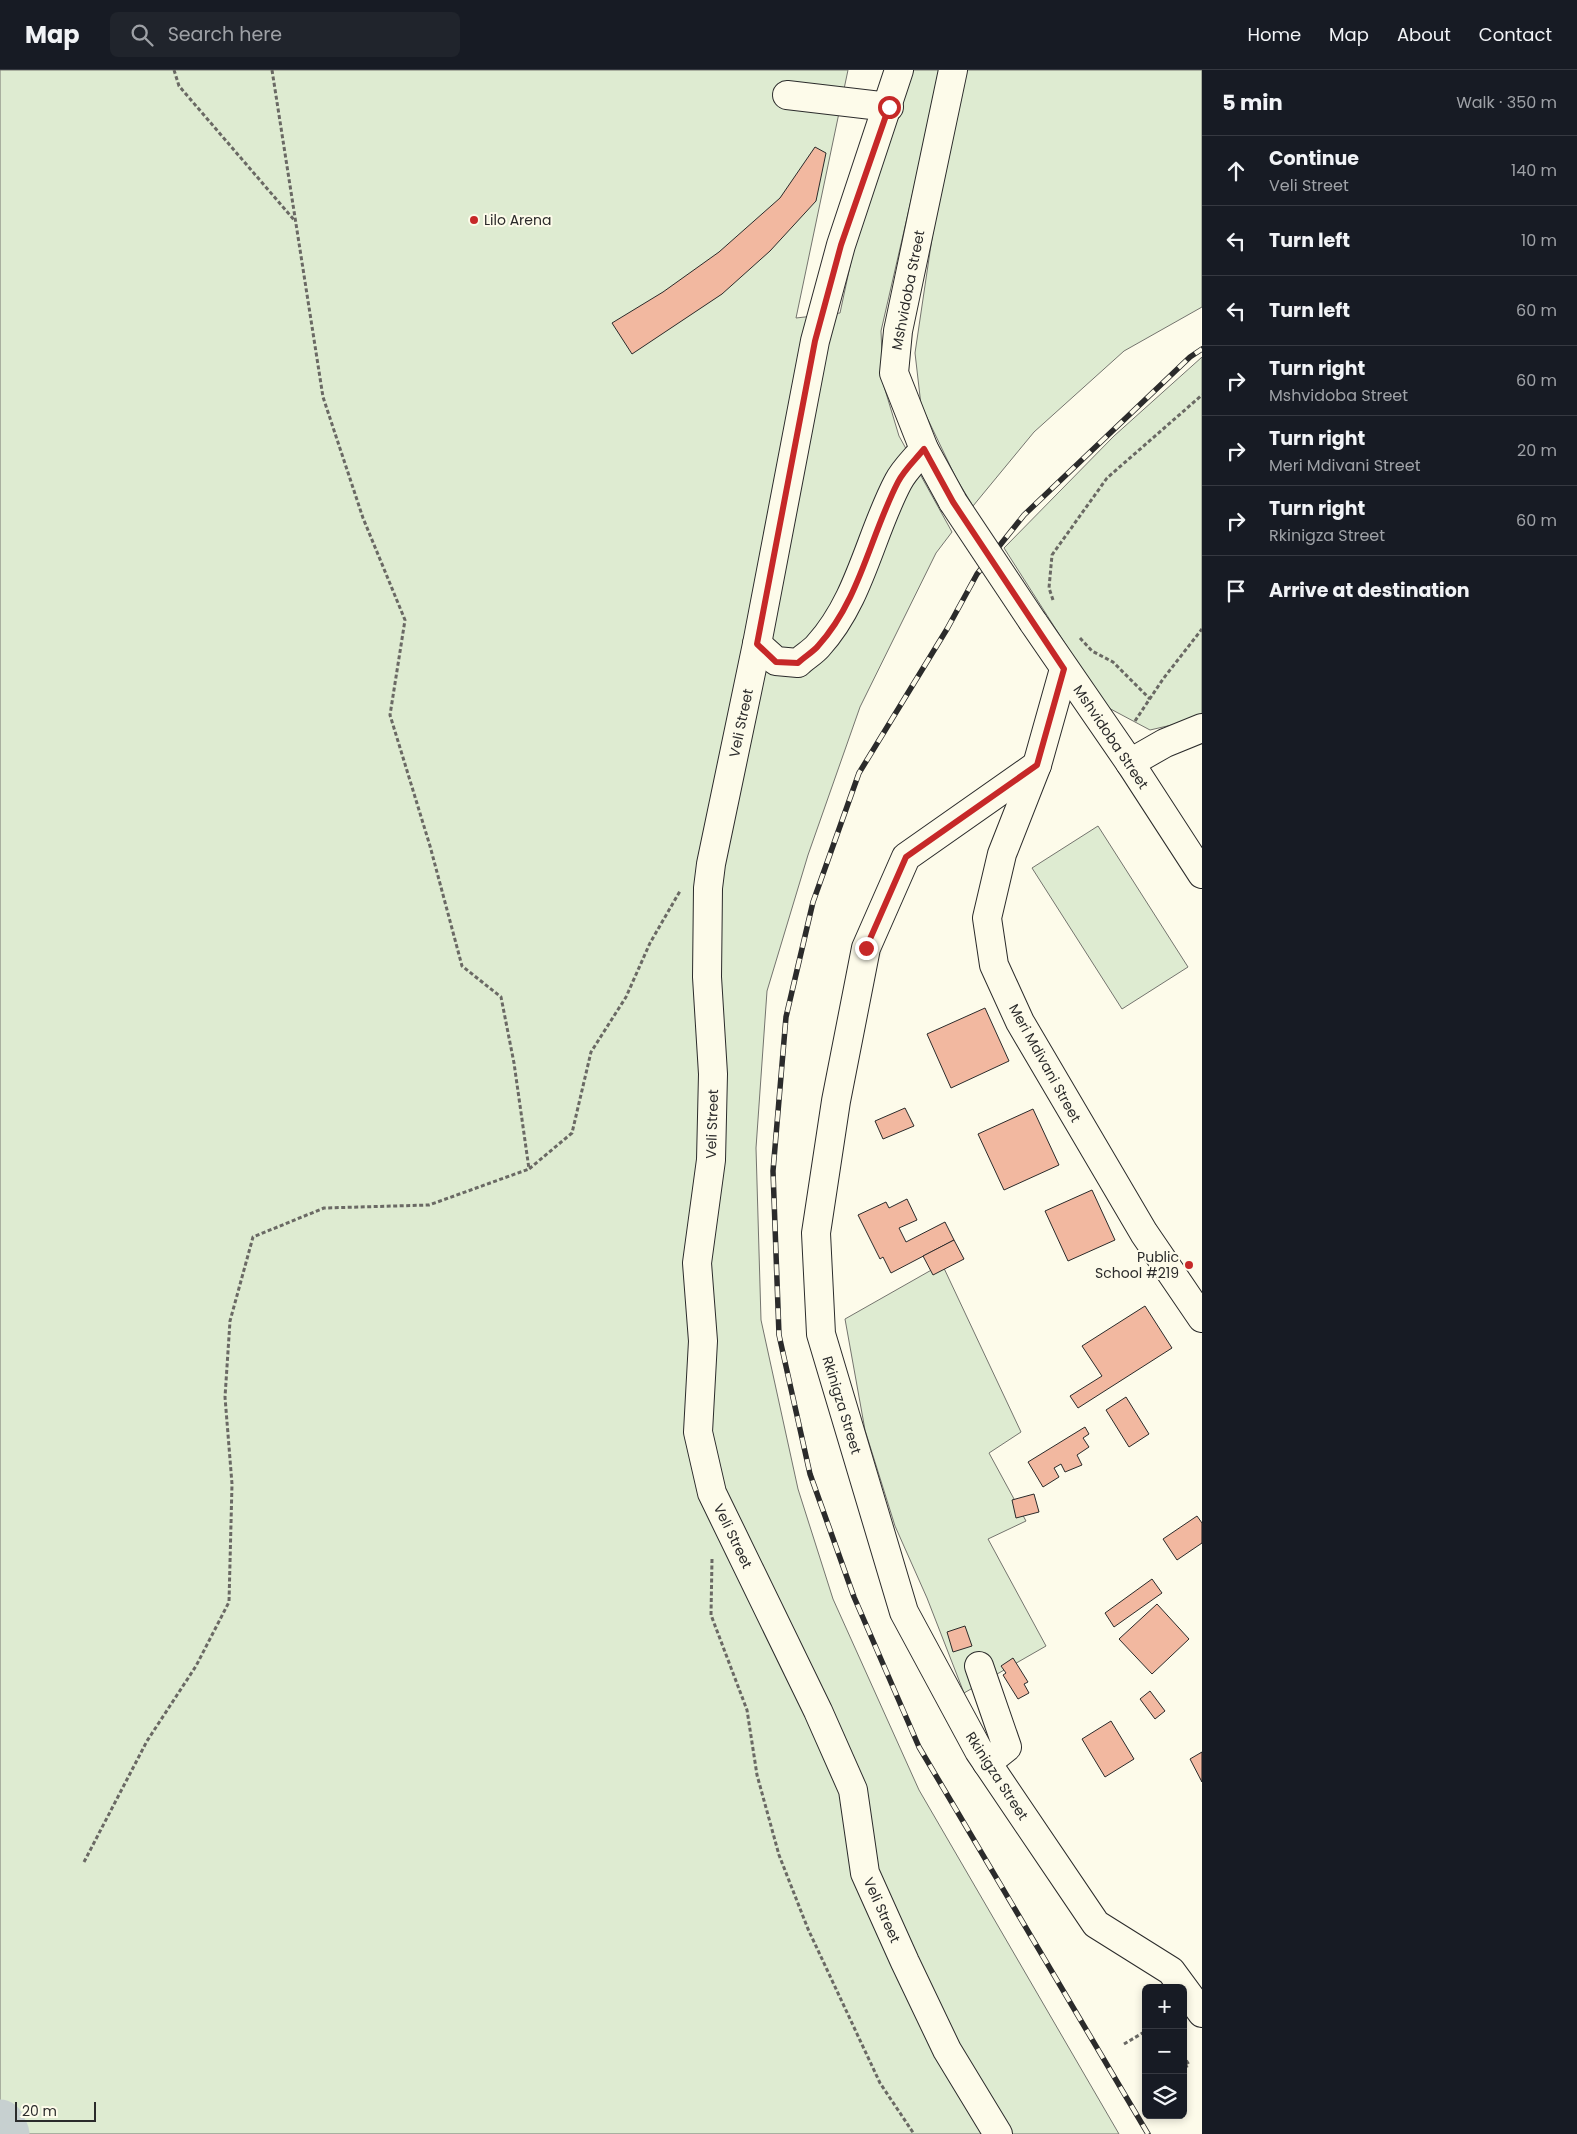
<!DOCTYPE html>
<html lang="en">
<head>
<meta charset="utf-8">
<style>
	:root { --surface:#171b24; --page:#20242c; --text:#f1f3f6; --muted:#9ea1a6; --line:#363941 }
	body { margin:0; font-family:Poppins,sans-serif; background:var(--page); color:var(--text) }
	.controls { position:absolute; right:15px; bottom:15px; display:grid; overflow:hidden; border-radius:8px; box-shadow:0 2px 8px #0003 }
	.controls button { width:45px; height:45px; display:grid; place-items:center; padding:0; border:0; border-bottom:1px solid var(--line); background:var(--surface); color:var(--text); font:25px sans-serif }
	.scale { position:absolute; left:15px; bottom:12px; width:81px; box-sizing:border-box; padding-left:5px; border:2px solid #2b2b2b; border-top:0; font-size:14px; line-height:18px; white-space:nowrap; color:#2b2b2b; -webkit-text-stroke:4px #fdfbea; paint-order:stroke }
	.stop { position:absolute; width:15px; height:15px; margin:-11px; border:4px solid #c62828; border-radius:50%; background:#fff }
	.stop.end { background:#c62828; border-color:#fff; box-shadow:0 1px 5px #0008 }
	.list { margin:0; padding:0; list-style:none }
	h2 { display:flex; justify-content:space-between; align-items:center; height:65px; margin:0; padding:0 20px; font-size:21px }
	h2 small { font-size:16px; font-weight:400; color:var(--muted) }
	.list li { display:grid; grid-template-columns:32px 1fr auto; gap:15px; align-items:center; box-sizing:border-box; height:70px; padding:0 20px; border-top:1px solid var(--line) }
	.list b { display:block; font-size:19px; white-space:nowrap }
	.list p { margin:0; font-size:16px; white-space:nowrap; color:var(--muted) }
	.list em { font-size:16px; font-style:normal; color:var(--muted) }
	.icon { flex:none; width:28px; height:28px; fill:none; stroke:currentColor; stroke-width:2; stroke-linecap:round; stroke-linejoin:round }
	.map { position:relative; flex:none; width:1202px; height:2064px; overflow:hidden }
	header { display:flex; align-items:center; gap:30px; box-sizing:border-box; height:70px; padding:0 25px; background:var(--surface); border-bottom:1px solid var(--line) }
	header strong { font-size:24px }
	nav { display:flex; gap:28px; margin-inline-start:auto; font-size:18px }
	.search { width:350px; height:45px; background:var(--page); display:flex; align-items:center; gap:12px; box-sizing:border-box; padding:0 18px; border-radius:8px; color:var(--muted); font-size:19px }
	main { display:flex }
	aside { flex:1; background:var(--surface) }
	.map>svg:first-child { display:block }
	.green { fill:#deebd1; stroke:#74746e }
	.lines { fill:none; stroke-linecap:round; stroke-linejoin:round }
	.river { stroke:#c7d0d0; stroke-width:49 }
	.building { fill:#f2b8a0; stroke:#2b2b2b }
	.minor-casing { stroke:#2b2b2b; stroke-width:30 }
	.path { stroke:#6a6964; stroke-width:3; stroke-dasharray:4 2.5; stroke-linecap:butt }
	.minor { stroke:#fdfbea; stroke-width:28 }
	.rail-casing { stroke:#2b2b2b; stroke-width:5.5 }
	.rail { stroke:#fdfbea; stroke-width:4; stroke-dasharray:11; stroke-linecap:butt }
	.minor-bridge-casing { stroke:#2b2b2b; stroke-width:30; stroke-linecap:butt }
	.minor-bridge { stroke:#fdfbea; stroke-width:28 }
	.route { stroke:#c62828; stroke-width:6 }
	.poi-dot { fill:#c62828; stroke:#fdfbea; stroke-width:2 }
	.labels { text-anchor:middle; stroke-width:4; stroke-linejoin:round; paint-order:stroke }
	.poi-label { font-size:14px; fill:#2b2b2b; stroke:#fdfbea; text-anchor:start }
	.street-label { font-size:14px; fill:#2b2b2b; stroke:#fdfbea }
</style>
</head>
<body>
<header>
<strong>Map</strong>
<div class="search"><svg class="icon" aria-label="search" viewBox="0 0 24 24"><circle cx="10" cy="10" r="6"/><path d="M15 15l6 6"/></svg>Search here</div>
<nav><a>Home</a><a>Map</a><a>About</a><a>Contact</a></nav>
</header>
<main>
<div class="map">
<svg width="1202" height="2064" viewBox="0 0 1202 2064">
	<rect width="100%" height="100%" fill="#fdfbea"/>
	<g class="green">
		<polygon points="0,0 848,0 796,248 840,243 892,0 941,0 881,261 883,313 899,366 952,462 936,483 860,637 808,785 767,921 756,1078 761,1250 798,1419 833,1529 919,1720 1119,2064 0,2064"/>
		<polygon points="966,0 1202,0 1202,237 1124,281 1034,362 973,436 956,408 921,335 915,283 939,121"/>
		<polygon points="1202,287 1202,648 1150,660 1105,636 1004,478 1114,366"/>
		<polygon points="1098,756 1188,897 1122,939 1032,798"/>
		<polygon points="942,1194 1021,1362 989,1383 1026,1451 988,1469 1046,1576 964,1623 927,1528 895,1456 865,1360 845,1249"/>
	</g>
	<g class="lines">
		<polyline class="river" points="0,2054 5,2064"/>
	</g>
	<g class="building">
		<polygon points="815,77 826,83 816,131 770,181 722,224 632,284 612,253 663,222 719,182 780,128"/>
		<polygon points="985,938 1009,991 951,1018 927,964"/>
		<polygon points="905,1038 914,1056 883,1069 875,1051"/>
		<polygon points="1033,1039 1059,1095 1004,1120 978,1064"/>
		<polygon points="1092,1120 1115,1170 1068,1191 1045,1141"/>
		<polygon points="907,1129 917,1150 899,1158 906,1172 945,1152 954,1170 891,1203 883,1187 880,1189 858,1145 886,1132 889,1138"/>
		<polygon points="954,1170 964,1189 933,1205 923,1186"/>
		<polygon points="1145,1236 1172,1278 1078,1338 1070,1326 1102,1306 1082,1276"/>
		<polygon points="1126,1327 1149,1364 1129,1377 1106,1340"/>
		<polygon points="1085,1357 1089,1364 1083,1368 1089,1377 1077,1385 1082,1395 1065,1402 1061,1394 1054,1398 1059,1407 1043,1417 1028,1392"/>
		<polygon points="1034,1424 1039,1442 1016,1448 1012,1430"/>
		<polygon points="1197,1446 1202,1453 1202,1473 1177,1490 1163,1469"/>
		<polygon points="1152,1509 1162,1523 1114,1557 1105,1543"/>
		<polygon points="1157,1534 1189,1569 1152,1604 1119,1569"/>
		<polygon points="965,1556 972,1576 953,1582 947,1562"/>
		<polygon points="1013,1588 1028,1612 1024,1614 1029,1623 1018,1629 1003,1605 1006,1603 1001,1596"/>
		<polygon points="1150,1621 1165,1641 1155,1649 1140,1629"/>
		<polygon points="1111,1651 1134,1689 1105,1707 1082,1669"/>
		<polygon points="1202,1682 1202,1712 1190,1689"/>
	</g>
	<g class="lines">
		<g class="minor-casing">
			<g id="minor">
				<polyline points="899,0 841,175 815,271 757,574 711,794 708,818 707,907 713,1004 711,1090 697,1193 703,1271 698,1362 712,1423 818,1641 853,1720 865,1803 905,1892 947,1980 998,2064"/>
				<polyline points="787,25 889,37"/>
				<polyline points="953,432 924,379 894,303 898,261 953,0"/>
				<polyline points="1033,552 1130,693 1202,804"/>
				<path d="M757,574l19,17 22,2c6,-6 15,-11 20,-17 42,-46 52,-111 80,-164 6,-12 17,-22 26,-33"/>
				<polyline points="1064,599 1037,695 1002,784 987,848 994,895 1020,952 1144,1163 1202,1248"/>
				<polyline points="1130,693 1165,673 1202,658"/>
				<polyline points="1037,695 906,787 866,878 836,1031 816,1163 821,1264 904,1542 979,1681 1096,1854 1171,1901 1202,1943"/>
				<polyline points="979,1596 1007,1677 987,1693"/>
			</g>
		</g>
		<g class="path">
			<polyline points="174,0 179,16 295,151"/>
			<polyline points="272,0 323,327 363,448 405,550 390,645 430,776 462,896 501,927 514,993 529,1099 572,1063 591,982 626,927 650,873 680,821"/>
			<polyline points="1053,530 1049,518 1052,485 1107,408 1202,325"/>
			<polyline points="1080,568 1092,581 1113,592 1150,629"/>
			<polyline points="1135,651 1163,609 1202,559"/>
			<polyline points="712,1489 711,1545 747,1640 757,1705 779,1785 808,1859 880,2013 914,2064"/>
			<polyline points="84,1792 147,1671 196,1596 229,1532 232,1414 225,1327 230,1251 253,1167 324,1138 429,1135 529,1099"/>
			<polyline points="1124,1974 1146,1961"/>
			<polyline points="1183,1985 1189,1995 1183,1998"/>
		</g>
		<use href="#minor" class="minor"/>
		<g class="rail-casing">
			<polyline id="rail" points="1148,2064 919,1677 854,1527 810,1404 779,1265 773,1101 786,947 813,832 859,703 947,559 977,504 1024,445 1190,287 1202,279"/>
		</g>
		<use href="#rail" class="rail"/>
		<g class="minor-bridge-casing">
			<polyline id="minor-bridge" points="953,432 1033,552"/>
		</g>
		<use href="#minor-bridge" class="minor-bridge"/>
	</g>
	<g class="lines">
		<path class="route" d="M866,878l40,-91 131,-92 27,-96 -111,-167 -29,-53c-9,11 -20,21 -26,33 -28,54 -38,118 -80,164 -5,6 -14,11 -20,17l-22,-1 -19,-18 58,-303 26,-96 48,-138"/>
	</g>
	<g class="poi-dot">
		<circle cx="474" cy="150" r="5"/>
		<circle cx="1189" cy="1195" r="5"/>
	</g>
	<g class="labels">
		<g class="poi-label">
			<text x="484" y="155">Lilo Arena</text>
			<text x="1179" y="1192" text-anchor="end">Public<tspan x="1179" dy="16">School #219</tspan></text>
		</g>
		<g class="street-label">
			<text transform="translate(908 220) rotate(-79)" y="5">Mshvidoba Street</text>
			<text transform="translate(741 653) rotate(-78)" y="5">Veli Street</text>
			<text transform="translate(1111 667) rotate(56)" y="5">Mshvidoba Street</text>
			<text transform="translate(1045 993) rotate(61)" y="5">Meri Mdivani Street</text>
			<text transform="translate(712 1054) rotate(-88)" y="5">Veli Street</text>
			<text transform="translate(842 1335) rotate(73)" y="5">Rkinigza Street</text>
			<text transform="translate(733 1466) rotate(64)" y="5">Veli Street</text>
			<text transform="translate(997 1706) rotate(57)" y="5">Rkinigza Street</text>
			<text transform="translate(882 1840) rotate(66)" y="5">Veli Street</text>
		</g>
	</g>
</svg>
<div class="controls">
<button>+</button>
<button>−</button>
<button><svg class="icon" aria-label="layers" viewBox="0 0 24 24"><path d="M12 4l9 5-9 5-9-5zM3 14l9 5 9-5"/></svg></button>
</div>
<div class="scale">20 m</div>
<div class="stop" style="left:889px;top:37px"></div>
<div class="stop end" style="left:866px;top:878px"></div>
</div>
<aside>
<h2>5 min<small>Walk · 350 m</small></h2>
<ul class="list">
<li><svg class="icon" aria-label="ahead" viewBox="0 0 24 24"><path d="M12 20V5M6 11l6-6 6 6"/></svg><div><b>Continue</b><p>Veli Street</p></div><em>140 m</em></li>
<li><svg class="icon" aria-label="left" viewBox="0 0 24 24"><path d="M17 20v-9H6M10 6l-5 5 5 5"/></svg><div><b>Turn left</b></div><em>10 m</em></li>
<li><svg class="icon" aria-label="left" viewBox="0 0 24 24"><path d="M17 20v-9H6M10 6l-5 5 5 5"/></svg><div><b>Turn left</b></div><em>60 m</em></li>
<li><svg class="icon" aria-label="right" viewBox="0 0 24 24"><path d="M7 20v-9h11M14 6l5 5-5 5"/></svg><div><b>Turn right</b><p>Mshvidoba Street</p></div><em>60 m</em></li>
<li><svg class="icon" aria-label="right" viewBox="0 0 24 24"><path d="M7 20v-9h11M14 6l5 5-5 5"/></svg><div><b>Turn right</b><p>Meri Mdivani Street</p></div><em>20 m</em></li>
<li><svg class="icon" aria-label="right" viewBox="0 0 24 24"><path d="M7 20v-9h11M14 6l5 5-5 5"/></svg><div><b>Turn right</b><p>Rkinigza Street</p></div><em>60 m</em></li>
<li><svg class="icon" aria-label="arrive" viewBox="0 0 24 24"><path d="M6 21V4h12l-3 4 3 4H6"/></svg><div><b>Arrive at destination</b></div></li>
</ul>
</aside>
</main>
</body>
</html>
